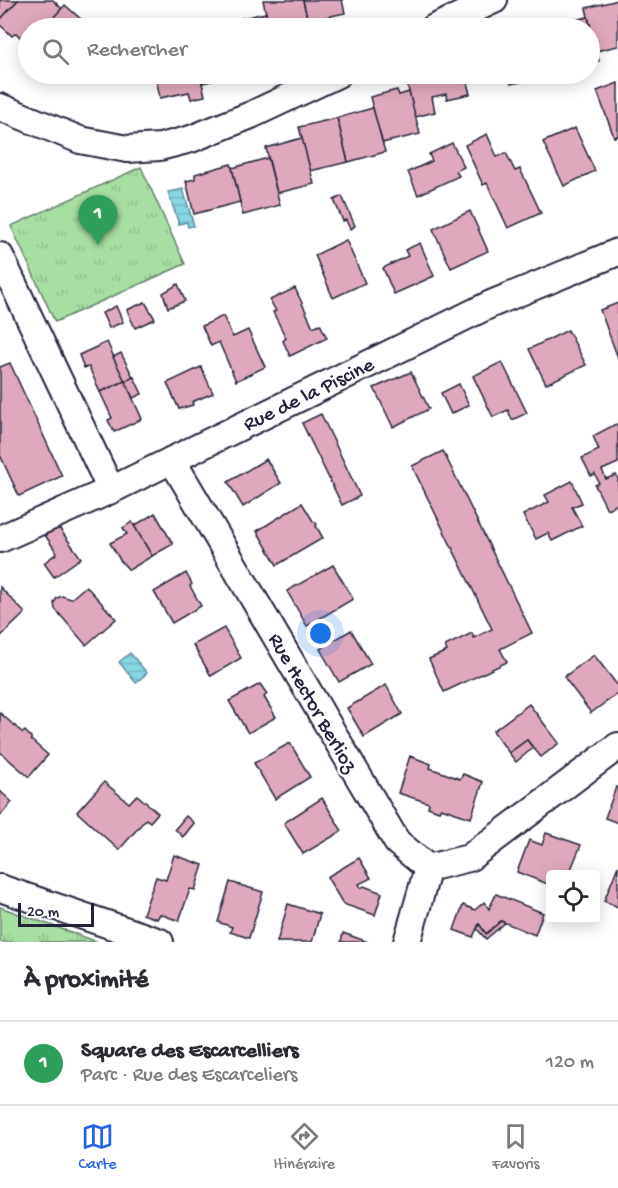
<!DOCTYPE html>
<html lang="fr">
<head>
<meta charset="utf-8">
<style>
	:root { --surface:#fff; --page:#f2f2f3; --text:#2b2b33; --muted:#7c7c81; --line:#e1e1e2; --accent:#2563eb }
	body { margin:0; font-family:"Gochi Hand",sans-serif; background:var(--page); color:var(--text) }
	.controls { position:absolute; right:18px; bottom:18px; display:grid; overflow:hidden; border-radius:6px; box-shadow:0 3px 15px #0003 }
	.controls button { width:54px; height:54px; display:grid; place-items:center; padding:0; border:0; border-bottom:2px solid var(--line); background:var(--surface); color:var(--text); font:30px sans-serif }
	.scale { position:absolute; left:18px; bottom:15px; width:76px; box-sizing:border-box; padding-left:6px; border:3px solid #22223b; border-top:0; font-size:16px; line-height:21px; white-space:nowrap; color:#22223b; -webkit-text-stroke:4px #fff; paint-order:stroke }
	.you { position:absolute; left:321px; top:634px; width:21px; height:21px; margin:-15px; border:4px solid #fff; border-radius:50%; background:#1a73e8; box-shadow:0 0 0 9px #1a73e833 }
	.badge { display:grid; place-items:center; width:39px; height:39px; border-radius:50%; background:var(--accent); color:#fff; font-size:20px; font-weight:700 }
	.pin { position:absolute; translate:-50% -50px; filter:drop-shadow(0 2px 3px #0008) }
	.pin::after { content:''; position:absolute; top:32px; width:21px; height:18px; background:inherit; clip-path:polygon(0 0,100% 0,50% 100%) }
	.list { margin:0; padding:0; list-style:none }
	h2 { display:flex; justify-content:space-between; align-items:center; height:78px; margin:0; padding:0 24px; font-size:26px }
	h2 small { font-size:20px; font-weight:400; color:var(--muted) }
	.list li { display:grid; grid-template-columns:39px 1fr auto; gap:18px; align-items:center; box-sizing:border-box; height:84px; padding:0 24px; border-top:2px solid var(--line) }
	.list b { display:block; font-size:22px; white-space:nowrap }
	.list p { margin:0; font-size:20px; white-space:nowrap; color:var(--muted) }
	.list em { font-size:20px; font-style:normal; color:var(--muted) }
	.icon { flex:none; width:33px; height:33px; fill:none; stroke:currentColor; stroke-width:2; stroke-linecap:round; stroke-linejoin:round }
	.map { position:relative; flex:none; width:618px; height:942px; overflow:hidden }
	.search { position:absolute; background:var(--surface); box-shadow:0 3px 15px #0003; left:18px; right:18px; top:18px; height:66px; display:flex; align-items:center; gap:15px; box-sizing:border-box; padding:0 21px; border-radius:33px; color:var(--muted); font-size:22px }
	.sheet { height:162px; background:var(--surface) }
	nav { display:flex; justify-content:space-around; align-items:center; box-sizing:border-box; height:84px; border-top:2px solid var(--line); background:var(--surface); font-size:16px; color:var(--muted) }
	nav a { display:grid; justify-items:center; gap:3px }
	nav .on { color:var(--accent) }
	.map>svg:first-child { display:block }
	.park { fill:url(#park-tufts); stroke:#64806e; stroke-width:1.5 }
	.water { fill:url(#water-rules); stroke:#5f8ea0; stroke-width:1.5 }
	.building { fill:#e0a8bc; stroke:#22223b; stroke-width:1.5 }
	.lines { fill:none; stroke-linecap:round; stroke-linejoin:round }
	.minor-casing { stroke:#22223b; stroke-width:30 }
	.minor { stroke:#fff; stroke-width:26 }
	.labels { text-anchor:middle; stroke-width:5; stroke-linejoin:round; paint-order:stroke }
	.street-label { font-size:21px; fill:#22223b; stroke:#fff }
</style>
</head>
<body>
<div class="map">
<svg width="618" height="942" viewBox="0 0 618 942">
	<defs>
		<pattern id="park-tufts" width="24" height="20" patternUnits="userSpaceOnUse" patternTransform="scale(1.5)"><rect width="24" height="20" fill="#a7dea1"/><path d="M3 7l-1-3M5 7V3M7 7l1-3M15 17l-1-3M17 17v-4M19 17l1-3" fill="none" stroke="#8fbe8c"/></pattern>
		<pattern id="water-rules" width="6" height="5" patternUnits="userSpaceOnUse" patternTransform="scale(1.5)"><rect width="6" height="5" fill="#87d6e3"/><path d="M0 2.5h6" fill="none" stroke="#74b7c4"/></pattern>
	</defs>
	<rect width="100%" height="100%" fill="#fff"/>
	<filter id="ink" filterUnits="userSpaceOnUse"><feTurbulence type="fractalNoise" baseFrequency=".0167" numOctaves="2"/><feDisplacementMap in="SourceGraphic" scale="12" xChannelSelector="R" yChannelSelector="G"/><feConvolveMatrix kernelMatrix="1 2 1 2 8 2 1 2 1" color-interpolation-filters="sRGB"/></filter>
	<g filter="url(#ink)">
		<g class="park">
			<polygon points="141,167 185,264 55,322 11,226"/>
			<polygon points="0,907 98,942 0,942"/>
		</g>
		<g class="water">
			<polygon points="183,189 194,226 188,227 187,222 179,224 168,192"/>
			<polygon points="130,653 147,673 136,683 119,662"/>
		</g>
		<g class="building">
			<polygon points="0,0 18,0 0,20"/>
			<polygon points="18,0 53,0 62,9 44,28 28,28 28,45 16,33 12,36 0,25 0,20"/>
			<polygon points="263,0 303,0 308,21 286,26 287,28 269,28"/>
			<polygon points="303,0 342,0 345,13 308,21"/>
			<polygon points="618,0 618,46 596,51 586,8"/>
			<polygon points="65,5 91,28 44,28"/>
			<polygon points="266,13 269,28 229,28 228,21"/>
			<polygon points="588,17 599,61 590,63 590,28 552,28 551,25"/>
			<polygon points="228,21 229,28 193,28"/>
			<polygon points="155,74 200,74 205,96 191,99 189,92 160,98"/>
			<polygon points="200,74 215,74 216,80 202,83"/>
			<polygon points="435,74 465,74 470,94 447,99 446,94 432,97 435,112 415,117 406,79 418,76 419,81 435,77"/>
			<polygon points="508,74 563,74 511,84"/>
			<polygon points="618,83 618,136 614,137 597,91"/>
			<polygon points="397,90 399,95 409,92 420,134 382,143 370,97"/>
			<polygon points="373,108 385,152 348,162 337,118"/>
			<polygon points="337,118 348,162 310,171 299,127"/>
			<polygon points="575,128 595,171 564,186 543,142"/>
			<polygon points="487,134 497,157 506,153 515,171 520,169 541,213 508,228 487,183 483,185 465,145"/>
			<polygon points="302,138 314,184 277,193 266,148"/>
			<polygon points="452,143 464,167 456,171 459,176 418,195 408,172 432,161 429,154"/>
			<polygon points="268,158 280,205 243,215 232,168"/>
			<polygon points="231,164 240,202 194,214 186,181 195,179 195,174"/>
			<polygon points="342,196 355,226 350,229 346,220 343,221 334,200"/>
			<polygon points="470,211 488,251 451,268 433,229"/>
			<polygon points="346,240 365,283 333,298 315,255"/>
			<polygon points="420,243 434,276 394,294 383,268 408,256 405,250"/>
			<polygon points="178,284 185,301 168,308 163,293"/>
			<polygon points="295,288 313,327 320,324 327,338 290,356 283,341 286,338 273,312 276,311 270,300"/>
			<polygon points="145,302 155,319 135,328 127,310"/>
			<polygon points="618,303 618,358 600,310"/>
			<polygon points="116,306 123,322 109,328 102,313"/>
			<polygon points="223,316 233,337 248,330 265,367 236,381 219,342 211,346 202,326"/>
			<polygon points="568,330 586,365 546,384 529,349"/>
			<polygon points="107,342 125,381 100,392 89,367 84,368 79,355"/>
			<polygon points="121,353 133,377 125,381 113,357"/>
			<polygon points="502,362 527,413 512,420 508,410 493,417 473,376"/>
			<polygon points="10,363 62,476 19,496 0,455 0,367"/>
			<polygon points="201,367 213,393 192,402 193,405 179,409 167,383"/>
			<polygon points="411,372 429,409 393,427 374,388"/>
			<polygon points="134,377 142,394 133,398 125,381"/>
			<polygon points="125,381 142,419 114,432 108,420 112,418 100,392"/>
			<polygon points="459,384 469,405 451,414 441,393"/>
			<polygon points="321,414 360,496 342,505 302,423"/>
			<polygon points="616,424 618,428 618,463 602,470 606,479 616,475 618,479 618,504 607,509 595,485 599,483 595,474 591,476 582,458 599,450 593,436"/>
			<polygon points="443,451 532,633 500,649 507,662 444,692 429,659 447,651 445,646 472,633 474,638 492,629 412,466"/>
			<polygon points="266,459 281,483 243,507 228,482"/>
			<polygon points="572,481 582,503 572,507 582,526 552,541 548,533 536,539 523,515 549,502 545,495"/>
			<polygon points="302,503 313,521 317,524 316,526 323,538 277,565 257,531"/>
			<polygon points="155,513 173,544 152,556 134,526"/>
			<polygon points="132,522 152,556 129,570 120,560 110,543 127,534 123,528"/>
			<polygon points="59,528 81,558 54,577 44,563 57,553 45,535"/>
			<polygon points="333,565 353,599 307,626 287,591"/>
			<polygon points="186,573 192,584 190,586 201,606 172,623 154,592"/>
			<polygon points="86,586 116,619 86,645 55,609 54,603 57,598 62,596 71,599"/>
			<polygon points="0,587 25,613 0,637"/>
			<polygon points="224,628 241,658 211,676 193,645"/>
			<polygon points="351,630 371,664 339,682 320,649"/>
			<polygon points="594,655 618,686 618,693 591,713 564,677"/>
			<polygon points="260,684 267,694 264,697 276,717 248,733 229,701"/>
			<polygon points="386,685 402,714 364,737 347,708"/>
			<polygon points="529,704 559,743 541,757 527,740 509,753 493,731"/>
			<polygon points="0,713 23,733 25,731 31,737 31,740 48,755 29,777 0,752"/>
			<polygon points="527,740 533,748 516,762 509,753"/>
			<polygon points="290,743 310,777 275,799 254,763"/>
			<polygon points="410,756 431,764 430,768 460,779 463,774 483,782 471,818 441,808 439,811 428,807 429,803 398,793"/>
			<polygon points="104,782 129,803 137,795 158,813 150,822 146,819 119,850 77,812"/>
			<polygon points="616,787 618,788 618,823 605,818"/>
			<polygon points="0,791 12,802 0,816"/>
			<polygon points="322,798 342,831 303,854 284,823"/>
			<polygon points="186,816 194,823 183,837 175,829"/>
			<polygon points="546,833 581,845 569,874 550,874 550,885 517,872 529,840 542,845"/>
			<polygon points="174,855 203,865 195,890 190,889 179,921 160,914 157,919 143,914 156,877 166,880"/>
			<polygon points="359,858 371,878 359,884 361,888 364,886 382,893 375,915 343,904 327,877"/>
			<polygon points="618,866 618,907 604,901"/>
			<polygon points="230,882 263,892 249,938 230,932 232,927 218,922"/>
			<polygon points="496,894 543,913 535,935 501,921 486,934 479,924 473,937 454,930 463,905 475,910 484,902 489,909"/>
			<polygon points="288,904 320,914 312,942 277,942"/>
			<polygon points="501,921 505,923 486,939 477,929 479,924 486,934"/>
			<polygon points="343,933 368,942 341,942"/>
		</g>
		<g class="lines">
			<g class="minor-casing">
				<g id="minor">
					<polyline points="434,28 494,0"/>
					<polyline points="0,107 80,140 127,149 160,147 191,139 251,115 338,74"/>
					<polyline points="0,256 111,490"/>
					<polyline points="172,460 397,842 428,868"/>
					<polyline points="0,539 111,490 491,304 618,252"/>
					<polyline points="428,868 469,858 618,746"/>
					<polyline points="0,888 160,942"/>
					<polyline points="407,942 428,868"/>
				</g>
			</g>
			<use href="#minor" class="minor"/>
		</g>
	</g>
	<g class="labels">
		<g class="street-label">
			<text transform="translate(308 393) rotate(-26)" y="7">Rue de la Piscine</text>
			<text transform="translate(314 702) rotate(60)" y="7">Rue Hector Berlioz</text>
		</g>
	</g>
</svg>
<div class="controls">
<button><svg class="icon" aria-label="locate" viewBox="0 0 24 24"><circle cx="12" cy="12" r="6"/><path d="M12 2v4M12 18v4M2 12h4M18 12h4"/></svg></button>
</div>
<div class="scale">20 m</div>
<div class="you"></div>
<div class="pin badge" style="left:98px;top:245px;background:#2e9e5b">1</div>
<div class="search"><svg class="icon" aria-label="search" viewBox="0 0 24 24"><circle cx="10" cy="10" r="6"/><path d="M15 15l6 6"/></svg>Rechercher</div>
</div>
<section class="sheet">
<h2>À proximité<small></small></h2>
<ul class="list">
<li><span class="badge" style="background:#2e9e5b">1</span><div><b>Square des Escarcelliers</b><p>Parc · Rue des Escarceliers</p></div><em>120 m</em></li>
</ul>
</section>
<nav>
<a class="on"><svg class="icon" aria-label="map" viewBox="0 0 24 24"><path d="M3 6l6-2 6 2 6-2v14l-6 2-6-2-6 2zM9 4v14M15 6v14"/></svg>Carte</a>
<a><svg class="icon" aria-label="directions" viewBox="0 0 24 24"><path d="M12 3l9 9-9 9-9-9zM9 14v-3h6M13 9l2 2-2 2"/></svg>Itinéraire</a>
<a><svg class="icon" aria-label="saved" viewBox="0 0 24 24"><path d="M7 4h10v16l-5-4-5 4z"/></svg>Favoris</a>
</nav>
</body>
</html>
